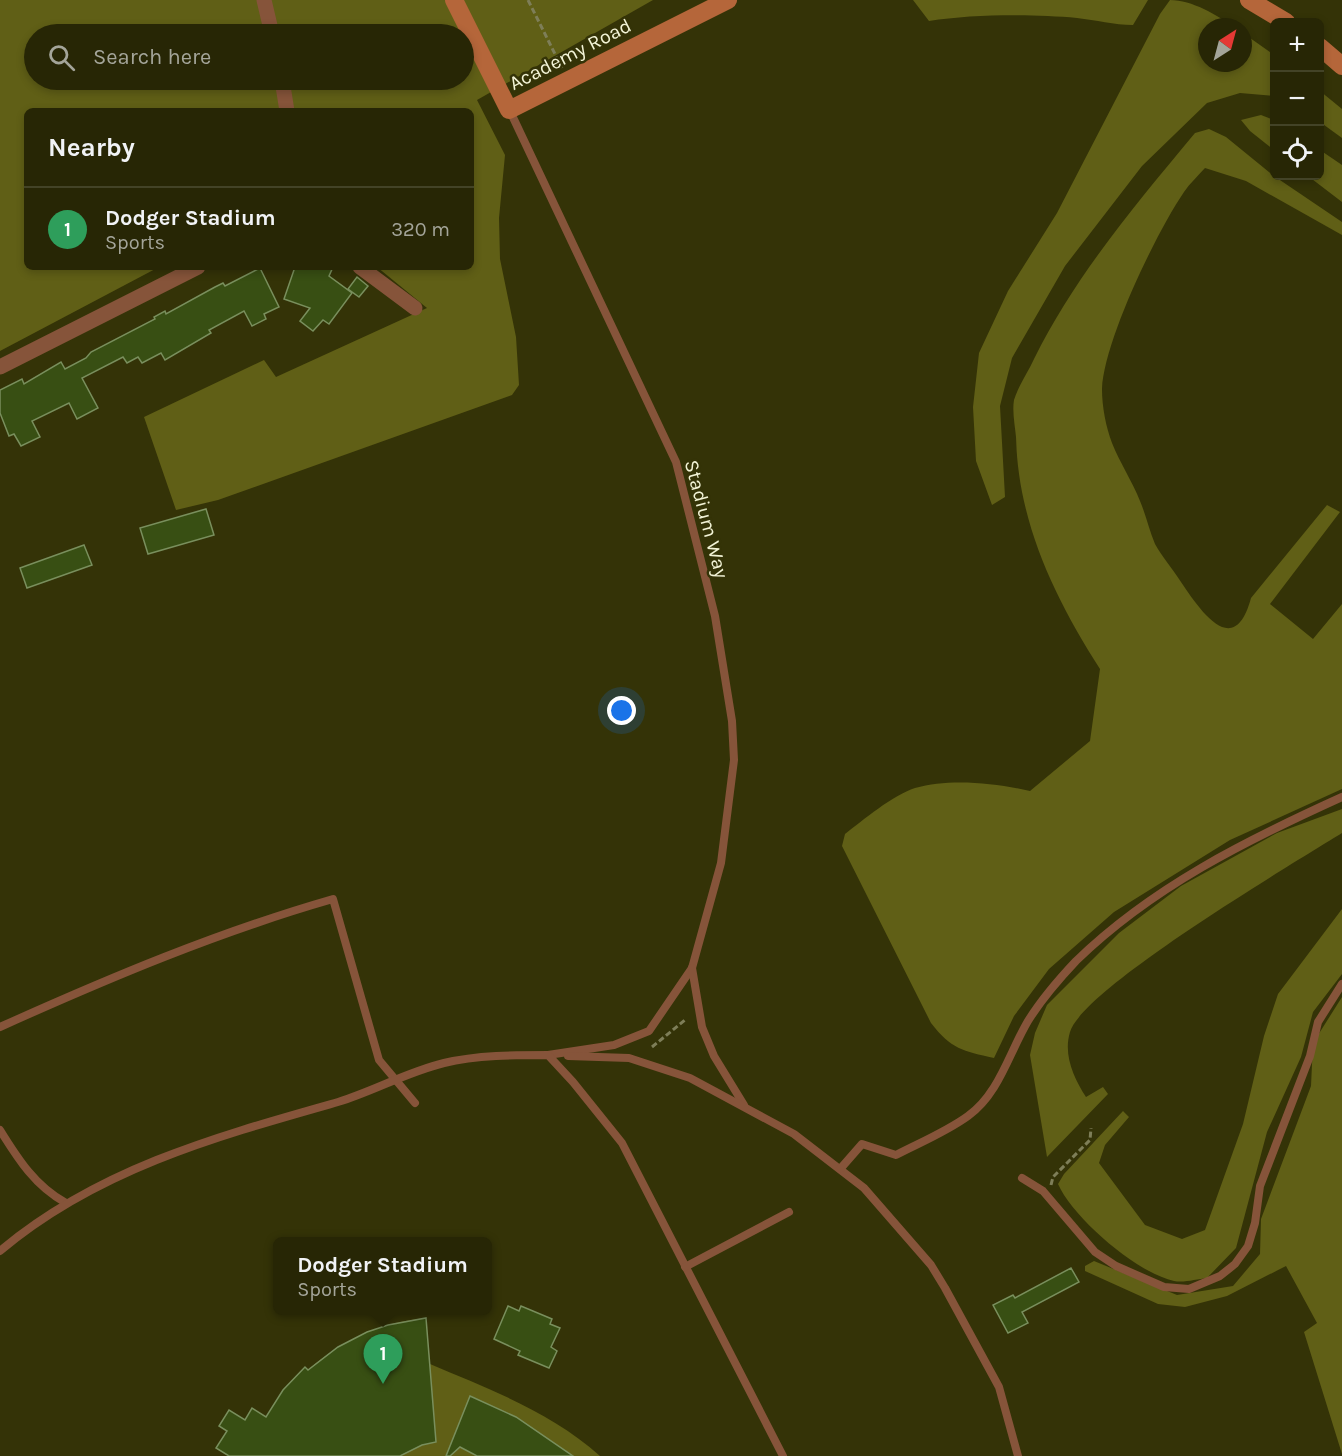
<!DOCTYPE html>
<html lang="en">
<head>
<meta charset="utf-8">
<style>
	:root { --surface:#272605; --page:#2f2e0f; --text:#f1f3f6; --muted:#a4a59a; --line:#434327; --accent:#d93025 }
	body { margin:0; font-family:Karla,sans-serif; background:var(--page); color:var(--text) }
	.controls { position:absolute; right:18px; top:18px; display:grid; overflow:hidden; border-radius:9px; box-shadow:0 3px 9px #0003 }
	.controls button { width:54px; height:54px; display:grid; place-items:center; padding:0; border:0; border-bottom:2px solid var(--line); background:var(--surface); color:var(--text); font:30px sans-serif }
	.compass { position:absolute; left:1198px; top:18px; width:54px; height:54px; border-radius:50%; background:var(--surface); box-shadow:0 3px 9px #0003; rotate:36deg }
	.you { position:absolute; left:622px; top:711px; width:21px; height:21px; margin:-15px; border:4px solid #fff; border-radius:50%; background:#1a73e8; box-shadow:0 0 0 9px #1a73e833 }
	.badge { display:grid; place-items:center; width:39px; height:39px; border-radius:50%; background:var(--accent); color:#fff; font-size:20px; font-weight:700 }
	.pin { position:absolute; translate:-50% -50px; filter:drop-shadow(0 2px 3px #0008) }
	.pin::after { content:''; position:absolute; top:32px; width:21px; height:18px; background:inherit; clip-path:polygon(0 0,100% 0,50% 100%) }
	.popup { position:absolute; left:273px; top:1237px; width:219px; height:78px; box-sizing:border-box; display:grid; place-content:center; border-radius:9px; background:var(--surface); filter:drop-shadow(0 2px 4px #0005); font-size:20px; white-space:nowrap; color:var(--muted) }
	.popup b { font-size:22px; color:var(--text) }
	.popup::after { content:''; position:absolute; left:50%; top:100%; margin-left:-12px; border:12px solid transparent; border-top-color:var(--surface) }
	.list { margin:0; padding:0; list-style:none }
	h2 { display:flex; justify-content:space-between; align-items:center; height:78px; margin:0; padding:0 24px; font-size:26px }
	h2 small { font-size:20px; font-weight:400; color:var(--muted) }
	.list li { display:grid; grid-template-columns:39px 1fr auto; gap:18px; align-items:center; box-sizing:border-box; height:84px; padding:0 24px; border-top:2px solid var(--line) }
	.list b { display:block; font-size:22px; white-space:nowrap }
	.list p { margin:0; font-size:20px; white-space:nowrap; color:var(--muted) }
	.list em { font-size:20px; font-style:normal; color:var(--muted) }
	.icon { flex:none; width:33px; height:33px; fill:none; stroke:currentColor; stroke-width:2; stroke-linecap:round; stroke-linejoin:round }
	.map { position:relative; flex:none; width:1342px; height:1456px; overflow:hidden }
	.search { position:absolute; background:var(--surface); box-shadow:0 3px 9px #0003; left:24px; top:24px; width:450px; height:66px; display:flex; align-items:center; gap:15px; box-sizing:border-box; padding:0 21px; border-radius:33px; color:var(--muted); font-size:22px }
	.panel { position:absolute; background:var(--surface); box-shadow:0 3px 9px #0003; left:24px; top:108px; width:450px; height:162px; border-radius:9px }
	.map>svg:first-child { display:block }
	.green { fill:#605f16; fill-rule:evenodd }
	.building { fill:#384f13; stroke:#798f5d; stroke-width:1.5 }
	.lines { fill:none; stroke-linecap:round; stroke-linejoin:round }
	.path { stroke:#7e7e58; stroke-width:3; stroke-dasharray:6 3; stroke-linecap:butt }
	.service { stroke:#86543a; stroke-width:8 }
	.minor { stroke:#86543a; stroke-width:15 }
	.secondary { stroke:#b5663a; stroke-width:18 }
	.labels { text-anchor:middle; stroke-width:5; stroke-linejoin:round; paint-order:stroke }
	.street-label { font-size:20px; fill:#f3f4d7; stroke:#343307 }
</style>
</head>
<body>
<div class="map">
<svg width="1342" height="1456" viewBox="0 0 1342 1456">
	<rect width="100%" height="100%" fill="#343307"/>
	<g class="green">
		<path d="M0,0h653l-176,100 28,55 -6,63 1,41 16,78 3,48 -7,10 -294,105 -42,10 -32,-93 120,-57 12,17 151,-69 -50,-41h94v-156h-444v156h132l-159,84zM34,34h430v46h-430z"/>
		<path d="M913,0h235l-15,25c-19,0 -37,-5 -56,-7 -44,-4 -104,-4 -148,3z"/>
		<path d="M1170,0c22,0 47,15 64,27h-27v36h36v-30l31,22v41l-34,-3 -33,10 -65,63 -77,100 -53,92 -12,48 5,91 -13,8 -16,-44 -3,-54 6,-54 29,-62 49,-78 103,-199z"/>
		<polygon points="1320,91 1342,109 1342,138 1320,122"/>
		<polygon points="1261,115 1274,120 1274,150 1250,131 1241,120"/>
		<path d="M1209,129l17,8 48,39 68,46v13l-96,-54 -41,-13c-7,8 -15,15 -21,24 -28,41 -80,149 -82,197 0,18 4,38 10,54 8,20 20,38 28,58 6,14 9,29 15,43 7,13 18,25 26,38 19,28 53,79 70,16l76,-93 13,7 -70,92 43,35 29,-35v185l-112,51 -116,72 -65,57 -35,47 -20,42c-31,-7 -43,-9 -63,-35l-89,-177 3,-12c18,-14 48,-39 70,-46 35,-10 80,-5 115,3l60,-50 10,-72c-46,-72 -82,-147 -84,-232 -1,-11 -4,-26 -2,-37 4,-13 14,-28 20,-41 41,-83 102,-155 161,-226z"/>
		<polygon points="1320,150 1342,165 1342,202 1308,176 1320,176"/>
		<path d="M1342,809v24c-48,30 -259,155 -272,199 -7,23 4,46 16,65l17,-10 5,7 -61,63 -17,-102 5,-22 12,-28 72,-72 62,-47 96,-53z"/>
		<path d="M1342,909v65l-29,38 -12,45 -34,75 -31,116 -29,30c-10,1 -23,5 -33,3 -37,-8 -101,-63 -116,-97l6,-10 59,-63 6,6 -24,28 -6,18 46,62 37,14 23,-9 38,-106 21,-88 14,-42z"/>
		<polygon points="1342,997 1342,1454 1304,1332 1317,1323 1286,1266 1227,1296 1185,1307 1158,1304 1085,1271 1085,1266 1094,1261 1177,1295 1233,1286 1260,1254 1261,1219 1311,1086 1313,1043"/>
		<path d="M426,1318l4,46c59,25 121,48 170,92h-342l25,-66 22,-23 3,3c34,-30 74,-48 118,-52z"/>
	</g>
	<g class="building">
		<polygon points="295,267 333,267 329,276 352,293 329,324 323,320 313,331 300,321 310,308 284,299"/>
		<polygon points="260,268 279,307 264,314 266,319 252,326 244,311 209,330 211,333 165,360 161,353 142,363 138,357 127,363 123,357 82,378 98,408 77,419 69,403 32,421 40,437 21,446 14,434 9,436 0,413 0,390 22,379 24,384 61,362 65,369 86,358 91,352 155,319 154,317 165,311 166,314 215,287 223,283 225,286"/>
		<polygon points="357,277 368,286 359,297 348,289"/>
		<polygon points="206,509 214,535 148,554 140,528"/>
		<polygon points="84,545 92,565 27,588 20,568"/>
		<polygon points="1071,1268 1079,1282 1022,1312 1028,1323 1008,1333 993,1305 1013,1295 1015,1298"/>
		<polygon points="508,1306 519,1311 521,1306 552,1319 550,1324 560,1328 551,1347 557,1351 549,1368 518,1355 520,1351 494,1339"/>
		<polygon points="426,1318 436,1442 422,1445 400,1456 229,1456 216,1448 227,1431 219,1426 229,1410 245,1420 252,1408 266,1417 283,1390 305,1367 308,1370 338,1347 367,1332 388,1325"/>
		<polygon points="470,1396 516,1417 573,1456 477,1456 460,1447 450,1456 446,1456"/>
	</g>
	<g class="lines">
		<g class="path">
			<polyline points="528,0 562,68"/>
			<polyline points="652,1047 685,1020"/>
			<polyline points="1051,1185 1053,1177 1090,1140 1091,1128"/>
		</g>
		<g class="service">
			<polyline points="510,111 676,462 715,616 732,721 734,760 721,863 692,968 649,1031 614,1045 548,1055"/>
			<polyline points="692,968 702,1027 714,1056 744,1105"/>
			<path d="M0,1027c109,-49 218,-95 333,-128l46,161 36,43"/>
			<polyline points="568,1056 629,1058 690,1078 794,1134 864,1188 931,1265 945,1288 999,1387 1018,1456"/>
			<path d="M0,1130c18,29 35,56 66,73"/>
			<path d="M841,1168l21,-24 34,11c23,-12 50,-23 72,-39 31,-22 41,-63 60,-95 13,-21 31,-42 48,-60 76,-74 171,-121 266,-164"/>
			<polyline points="1022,1178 1043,1191 1095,1252 1116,1266 1164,1287 1189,1289 1220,1276 1235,1264 1248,1246 1255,1223 1260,1186 1310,1056 1318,1022 1342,984"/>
			<path d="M0,1251c97,-82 218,-115 338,-149 36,-11 69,-30 106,-39 33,-8 71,-8 104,-8l25,27 49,61 161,313"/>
			<polyline points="685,1267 789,1212"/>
		</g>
		<g class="minor">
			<polyline points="264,0 272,34"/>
			<polyline points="282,80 287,111"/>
			<polyline points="360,267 415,308"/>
			<polyline points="0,367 198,267"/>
		</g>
		<g class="secondary">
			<polyline points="454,0 509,110 728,0"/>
			<polyline points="1249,0 1286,22"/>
			<polyline points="1320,47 1342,66"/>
		</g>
	</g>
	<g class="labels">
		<g class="street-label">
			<text transform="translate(570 54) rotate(-27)" y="7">Academy Road</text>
			<text transform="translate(707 519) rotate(75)" y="7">Stadium Way</text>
		</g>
	</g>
</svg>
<div class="controls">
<button>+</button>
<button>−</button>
<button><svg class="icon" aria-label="locate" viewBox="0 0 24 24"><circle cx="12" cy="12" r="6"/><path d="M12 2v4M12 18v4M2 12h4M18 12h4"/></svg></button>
</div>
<svg class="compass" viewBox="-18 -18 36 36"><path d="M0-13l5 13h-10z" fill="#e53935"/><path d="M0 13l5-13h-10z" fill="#a4a59a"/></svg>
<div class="you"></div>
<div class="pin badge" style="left:383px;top:1384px;background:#2e9e5b">1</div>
<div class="popup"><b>Dodger Stadium</b>Sports</div>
<div class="search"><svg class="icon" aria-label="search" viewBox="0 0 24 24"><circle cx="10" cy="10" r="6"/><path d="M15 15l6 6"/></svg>Search here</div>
<section class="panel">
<h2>Nearby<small></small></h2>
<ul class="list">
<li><span class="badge" style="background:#2e9e5b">1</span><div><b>Dodger Stadium</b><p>Sports</p></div><em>320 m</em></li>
</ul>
</section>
</div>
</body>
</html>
